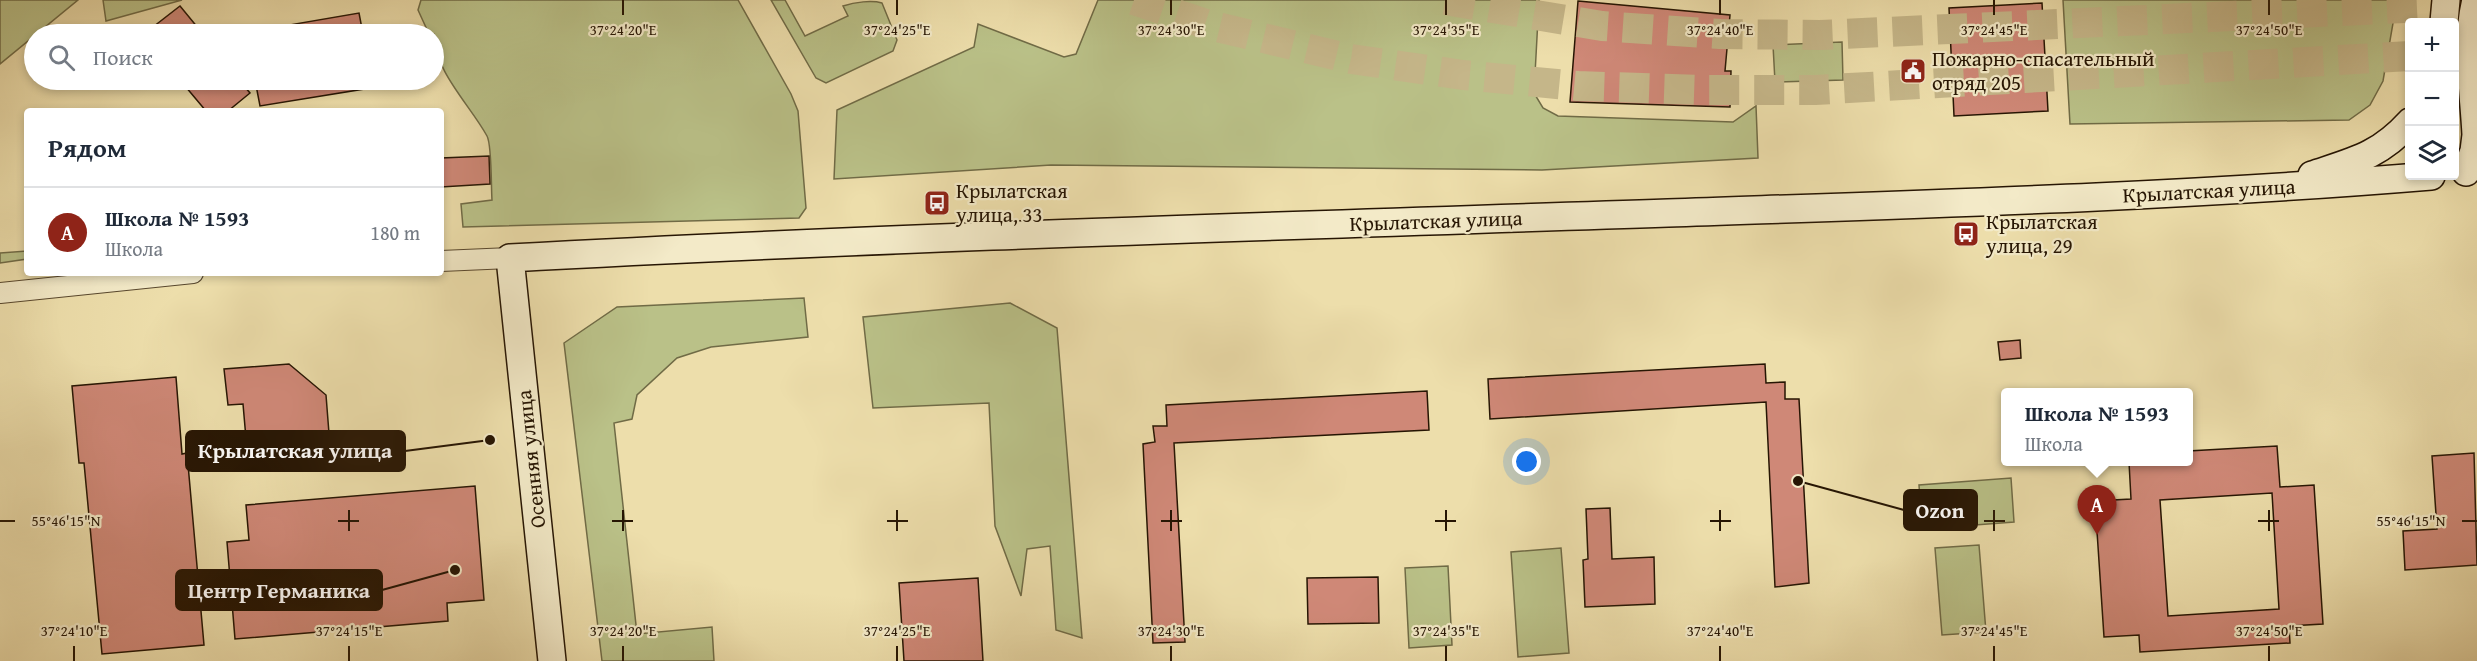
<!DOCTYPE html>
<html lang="ru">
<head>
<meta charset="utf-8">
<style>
	:root { --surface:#fff; --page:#f6f6f7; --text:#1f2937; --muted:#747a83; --line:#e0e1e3; --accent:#8f2418 }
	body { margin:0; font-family:"Gentium Book Plus",serif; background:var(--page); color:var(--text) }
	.controls { position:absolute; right:18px; top:18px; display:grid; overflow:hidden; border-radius:6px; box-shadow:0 3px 9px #0003 }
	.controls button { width:54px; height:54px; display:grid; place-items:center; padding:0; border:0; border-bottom:2px solid var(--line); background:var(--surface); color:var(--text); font:30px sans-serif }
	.you { position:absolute; left:1527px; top:462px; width:21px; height:21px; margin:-15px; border:4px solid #fff; border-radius:50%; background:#1a73e8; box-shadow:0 0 0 9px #1a73e833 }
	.badge { display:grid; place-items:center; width:39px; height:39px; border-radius:50%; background:var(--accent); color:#fff; font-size:20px; font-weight:700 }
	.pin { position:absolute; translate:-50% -50px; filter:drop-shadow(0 2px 3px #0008) }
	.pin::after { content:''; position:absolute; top:32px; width:21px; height:18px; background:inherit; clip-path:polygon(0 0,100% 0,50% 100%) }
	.popup { position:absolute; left:2001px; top:388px; width:192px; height:78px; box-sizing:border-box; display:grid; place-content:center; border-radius:6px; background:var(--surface); filter:drop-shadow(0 2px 4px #0005); font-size:20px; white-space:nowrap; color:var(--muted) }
	.popup b { font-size:22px; color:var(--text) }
	.popup::after { content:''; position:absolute; left:50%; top:100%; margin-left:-12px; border:12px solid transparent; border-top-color:var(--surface) }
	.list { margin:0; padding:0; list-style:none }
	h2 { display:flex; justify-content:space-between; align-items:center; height:78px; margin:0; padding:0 24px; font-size:26px }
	h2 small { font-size:20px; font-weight:400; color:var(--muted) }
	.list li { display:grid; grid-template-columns:39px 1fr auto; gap:18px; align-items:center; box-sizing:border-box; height:90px; padding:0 24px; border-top:2px solid var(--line) }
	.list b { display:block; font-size:22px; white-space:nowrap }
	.list p { margin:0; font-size:20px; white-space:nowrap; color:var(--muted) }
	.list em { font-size:20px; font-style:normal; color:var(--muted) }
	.icon { flex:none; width:33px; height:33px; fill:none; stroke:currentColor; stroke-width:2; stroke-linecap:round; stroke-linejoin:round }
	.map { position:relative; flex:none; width:2477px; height:661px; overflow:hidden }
	.search { position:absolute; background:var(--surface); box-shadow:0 3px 9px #0003; left:24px; top:24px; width:420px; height:66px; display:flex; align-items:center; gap:15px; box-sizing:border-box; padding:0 21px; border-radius:33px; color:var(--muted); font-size:22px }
	.panel { position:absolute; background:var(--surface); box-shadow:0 3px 9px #0003; left:24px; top:108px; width:420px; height:168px; border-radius:6px }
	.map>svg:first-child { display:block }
	.green { fill:#bac188; stroke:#706b46; stroke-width:1.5 }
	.building { fill:#cf8877; stroke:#261503; stroke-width:1.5; fill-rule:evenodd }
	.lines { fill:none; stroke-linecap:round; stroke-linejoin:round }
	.primary-tunnel { stroke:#c5b689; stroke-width:30; stroke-dasharray:30 15; stroke-linecap:butt }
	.minor-casing { stroke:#58472d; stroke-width:22 }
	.secondary-casing { stroke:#261503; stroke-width:30 }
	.minor { stroke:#f3eac8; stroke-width:20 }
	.secondary { stroke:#f3eac8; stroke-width:27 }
	.ticks { fill:none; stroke:#261503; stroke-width:2 }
	.labels { text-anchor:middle; stroke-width:4.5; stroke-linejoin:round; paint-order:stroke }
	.poi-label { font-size:21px; fill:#261503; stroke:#f3eac8; text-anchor:start }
	.street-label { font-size:21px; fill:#261503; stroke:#f3eac8 }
	.ticks-label { font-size:15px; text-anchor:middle; fill:#261503; stroke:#f3eac8; stroke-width:4.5; stroke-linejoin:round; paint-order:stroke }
	.leader { fill:none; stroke:#261503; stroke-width:2 }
	.callout-dot { fill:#261503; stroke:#f3eac8; stroke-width:2 }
	.callout { fill:#261503; stroke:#261503; stroke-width:2 }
	.callout-label { font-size:22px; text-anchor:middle; font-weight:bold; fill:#fff }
</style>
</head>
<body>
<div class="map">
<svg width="2477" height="661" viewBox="0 0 2477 661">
	<rect width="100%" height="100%" fill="#eddeab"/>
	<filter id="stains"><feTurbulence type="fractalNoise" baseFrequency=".00333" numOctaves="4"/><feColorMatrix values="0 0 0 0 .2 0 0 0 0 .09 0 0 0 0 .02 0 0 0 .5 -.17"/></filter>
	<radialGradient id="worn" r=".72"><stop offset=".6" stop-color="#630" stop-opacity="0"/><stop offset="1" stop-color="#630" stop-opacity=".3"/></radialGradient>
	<g class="green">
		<polygon points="0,0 78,0 0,64"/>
		<polygon points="103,0 182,0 106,21"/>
		<path d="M421,0h317l53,94 7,17 8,97 -7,10 -336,9 -2,-23 31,-4c-1,-13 0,-55 -5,-64 -17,-31 -53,-65 -53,-102h-5l-11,-24z"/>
		<path d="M771,0h14l20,36 43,-20 -5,-10c12,-4 29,-6 39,-3l15,37 -4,11 -67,32 -10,-5z"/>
		<polygon points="1098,0 1539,0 1534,93 1543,108 1558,116 1733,122 1756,106 1758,158 1542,170 1051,165 834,179 837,110 974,47 978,24 1064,57 1076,54"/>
		<polygon points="2063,0 2397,0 2383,81 2370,105 2349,120 2070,124"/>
		<polygon points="1842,42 1843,80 1775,82 1773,45"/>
		<polygon points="27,251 27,259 0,263 0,253"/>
		<polygon points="804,298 808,337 711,347 677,358 637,395 632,419 614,423 637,634 712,627 714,661 602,661 564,343 617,307"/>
		<polygon points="1010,303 1057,328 1082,638 1056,630 1050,546 1027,549 1021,596 995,526 989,403 873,408 863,317"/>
		<polygon points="2011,478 2014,522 1922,529 1919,485"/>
		<polygon points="1979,545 1986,632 1942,635 1935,548"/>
		<polygon points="1561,548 1569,653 1518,657 1511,552"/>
		<polygon points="1448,566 1452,645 1409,648 1405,568"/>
	</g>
	<g class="building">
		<polygon points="1578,1 1730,15 1725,71 1731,71 1730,107 1570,102"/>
		<polygon points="2042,3 2048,111 1954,116 1949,8"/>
		<polygon points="180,6 203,34 144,34"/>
		<polygon points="359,13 363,34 290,34 289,25"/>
		<polygon points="180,80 239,80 250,93 228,111 206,111"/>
		<polygon points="255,80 363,80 364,89 260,106"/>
		<polygon points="489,156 490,184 441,187 441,158"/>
		<polygon points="2020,340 2021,358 2000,360 1998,342"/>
		<polygon points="289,364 326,395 331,459 295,461 294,446 247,450 243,404 228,405 224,369"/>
		<polygon points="1765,364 1766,383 1785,382 1785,399 1799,399 1809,583 1775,587 1766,402 1490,419 1488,379"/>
		<polygon points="176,377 182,454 187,453 204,645 102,654 84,463 79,463 72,386"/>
		<polygon points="1427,391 1429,430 1174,443 1185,642 1153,643 1143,444 1155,442 1153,426 1167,426 1166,405"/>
		<path d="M2277,446l3,41 34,-2 9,139 -34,2 1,17 -150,9 -1,-17 -35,2 -9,-136 36,-2 -2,-37h59v-11zM2272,493l7,116 -111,7 -8,-116z"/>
		<polygon points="2474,453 2477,565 2405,570 2403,531 2437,529 2432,456"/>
		<polygon points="475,486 484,600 447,603 448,621 235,639 227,542 249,540 246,505"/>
		<polygon points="1610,508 1612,559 1654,557 1655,604 1585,607 1583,560 1588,559 1586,509"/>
		<polygon points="1378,577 1379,623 1308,624 1307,578"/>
		<polygon points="978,578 983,661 904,661 899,583"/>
	</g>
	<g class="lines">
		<g class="primary-tunnel">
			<polyline points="1134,0 1209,25 1351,59 1463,75 1578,86 1699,90 1815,90 2410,56"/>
			<polyline points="1445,0 1602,26 1720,34 1820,35 2471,5"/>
		</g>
		<g class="minor-casing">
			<g id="minor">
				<polyline points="441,261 510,258"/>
				<polyline points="0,293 193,273"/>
			</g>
		</g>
		<g class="secondary-casing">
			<g id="secondary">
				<polyline points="2444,22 2446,0"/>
				<path d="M2466,172l8,-21 2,-16c-2,-43 -11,-92 0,-135"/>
				<path d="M2312,175c42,-14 67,-19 98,-53"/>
				<path d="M552,661l-42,-403c386,-21 772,-32 1158,-45 255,-9 509,-16 763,-37"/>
			</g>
		</g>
		<use href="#minor" class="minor"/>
		<use href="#secondary" class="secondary"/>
	</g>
	<path class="ticks" d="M623,0v15M897,0v15M1171,0v15M1446,0v15M1720,0v15M1994,0v15M2269,0v15M349,510v21M623,510v21M897,510v21M1171,510v21M1446,510v21M1720,510v21M1994,510v21M2269,510v21M0,521h15M338,521h21M612,521h21M887,521h21M1161,521h21M1435,521h21M1710,521h21M1984,521h21M2258,521h21M2462,521h15M74,646v15M349,646v15M623,646v15M897,646v15M1171,646v15M1446,646v15M1720,646v15M1994,646v15M2269,646v15"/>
	<defs>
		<g id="civic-square" transform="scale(1.35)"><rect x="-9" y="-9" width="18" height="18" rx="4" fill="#8f2418" stroke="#f3eac8"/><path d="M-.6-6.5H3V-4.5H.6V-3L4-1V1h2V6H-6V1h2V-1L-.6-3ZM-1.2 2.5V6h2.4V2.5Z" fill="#fff"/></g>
		<g id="bus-square" transform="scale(1.35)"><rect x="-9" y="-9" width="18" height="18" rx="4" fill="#8f2418" stroke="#f3eac8"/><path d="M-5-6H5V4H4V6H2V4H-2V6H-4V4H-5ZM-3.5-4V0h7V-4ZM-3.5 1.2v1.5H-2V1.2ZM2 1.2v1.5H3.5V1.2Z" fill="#fff"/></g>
	</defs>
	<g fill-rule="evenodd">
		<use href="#civic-square" x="1913" y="71"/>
		<use href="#bus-square" x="937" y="203"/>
		<use href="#bus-square" x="1966" y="234"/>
	</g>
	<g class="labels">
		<g class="poi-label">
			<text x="1932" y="66">Пожарно-спасательный<tspan x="1932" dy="24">отряд 205</tspan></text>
			<text x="956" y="198">Крылатская<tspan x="956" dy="24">улица, 33</tspan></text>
			<text x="1986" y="229">Крылатская<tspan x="1986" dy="24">улица, 29</tspan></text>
		</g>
		<g class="street-label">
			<text transform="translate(2209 191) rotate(-3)" y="7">Крылатская улица</text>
			<text transform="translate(1436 221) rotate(-2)" y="7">Крылатская улица</text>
			<text transform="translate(531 459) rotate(-96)" y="7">Осенняя улица</text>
		</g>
	</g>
	<g class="ticks-label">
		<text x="623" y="35">37°24'20"E</text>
		<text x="897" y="35">37°24'25"E</text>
		<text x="1171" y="35">37°24'30"E</text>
		<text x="1446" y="35">37°24'35"E</text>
		<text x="1720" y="35">37°24'40"E</text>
		<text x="1994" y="35">37°24'45"E</text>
		<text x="2269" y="35">37°24'50"E</text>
		<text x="66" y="526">55°46'15"N</text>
		<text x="2411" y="526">55°46'15"N</text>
		<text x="74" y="636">37°24'10"E</text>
		<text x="349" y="636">37°24'15"E</text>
		<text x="623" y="636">37°24'20"E</text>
		<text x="897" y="636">37°24'25"E</text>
		<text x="1171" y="636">37°24'30"E</text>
		<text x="1446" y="636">37°24'35"E</text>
		<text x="1720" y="636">37°24'40"E</text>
		<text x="1994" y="636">37°24'45"E</text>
		<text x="2269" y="636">37°24'50"E</text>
	</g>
	<path class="leader" d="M490 440L405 451M1798 481L1904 510M455 570L382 590"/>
	<g class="callout-dot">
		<circle cx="490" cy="440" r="6"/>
		<circle cx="1798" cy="481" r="6"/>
		<circle cx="455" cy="570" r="6"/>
	</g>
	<g class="callout">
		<rect x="186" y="431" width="219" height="40" rx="6"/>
		<rect x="1904" y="490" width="73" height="40" rx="6"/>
		<rect x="176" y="570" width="206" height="40" rx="6"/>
	</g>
	<g class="callout-label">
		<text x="295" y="458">Крылатская улица</text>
		<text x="1940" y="518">Ozon</text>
		<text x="279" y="598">Центр Германика</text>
	</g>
	<rect width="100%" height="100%" filter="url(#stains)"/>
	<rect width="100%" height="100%" fill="url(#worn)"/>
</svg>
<div class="controls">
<button>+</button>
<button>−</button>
<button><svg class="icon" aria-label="layers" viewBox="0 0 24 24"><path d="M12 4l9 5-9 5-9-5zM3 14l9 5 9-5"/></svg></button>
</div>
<div class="you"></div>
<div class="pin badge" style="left:2097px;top:535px">A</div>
<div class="popup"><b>Школа № 1593</b>Школа</div>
<div class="search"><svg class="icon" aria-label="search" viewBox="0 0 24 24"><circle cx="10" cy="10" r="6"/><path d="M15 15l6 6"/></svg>Поиск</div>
<section class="panel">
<h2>Рядом<small></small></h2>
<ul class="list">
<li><span class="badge">A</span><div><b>Школа № 1593</b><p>Школа</p></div><em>180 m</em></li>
</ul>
</section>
</div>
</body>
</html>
